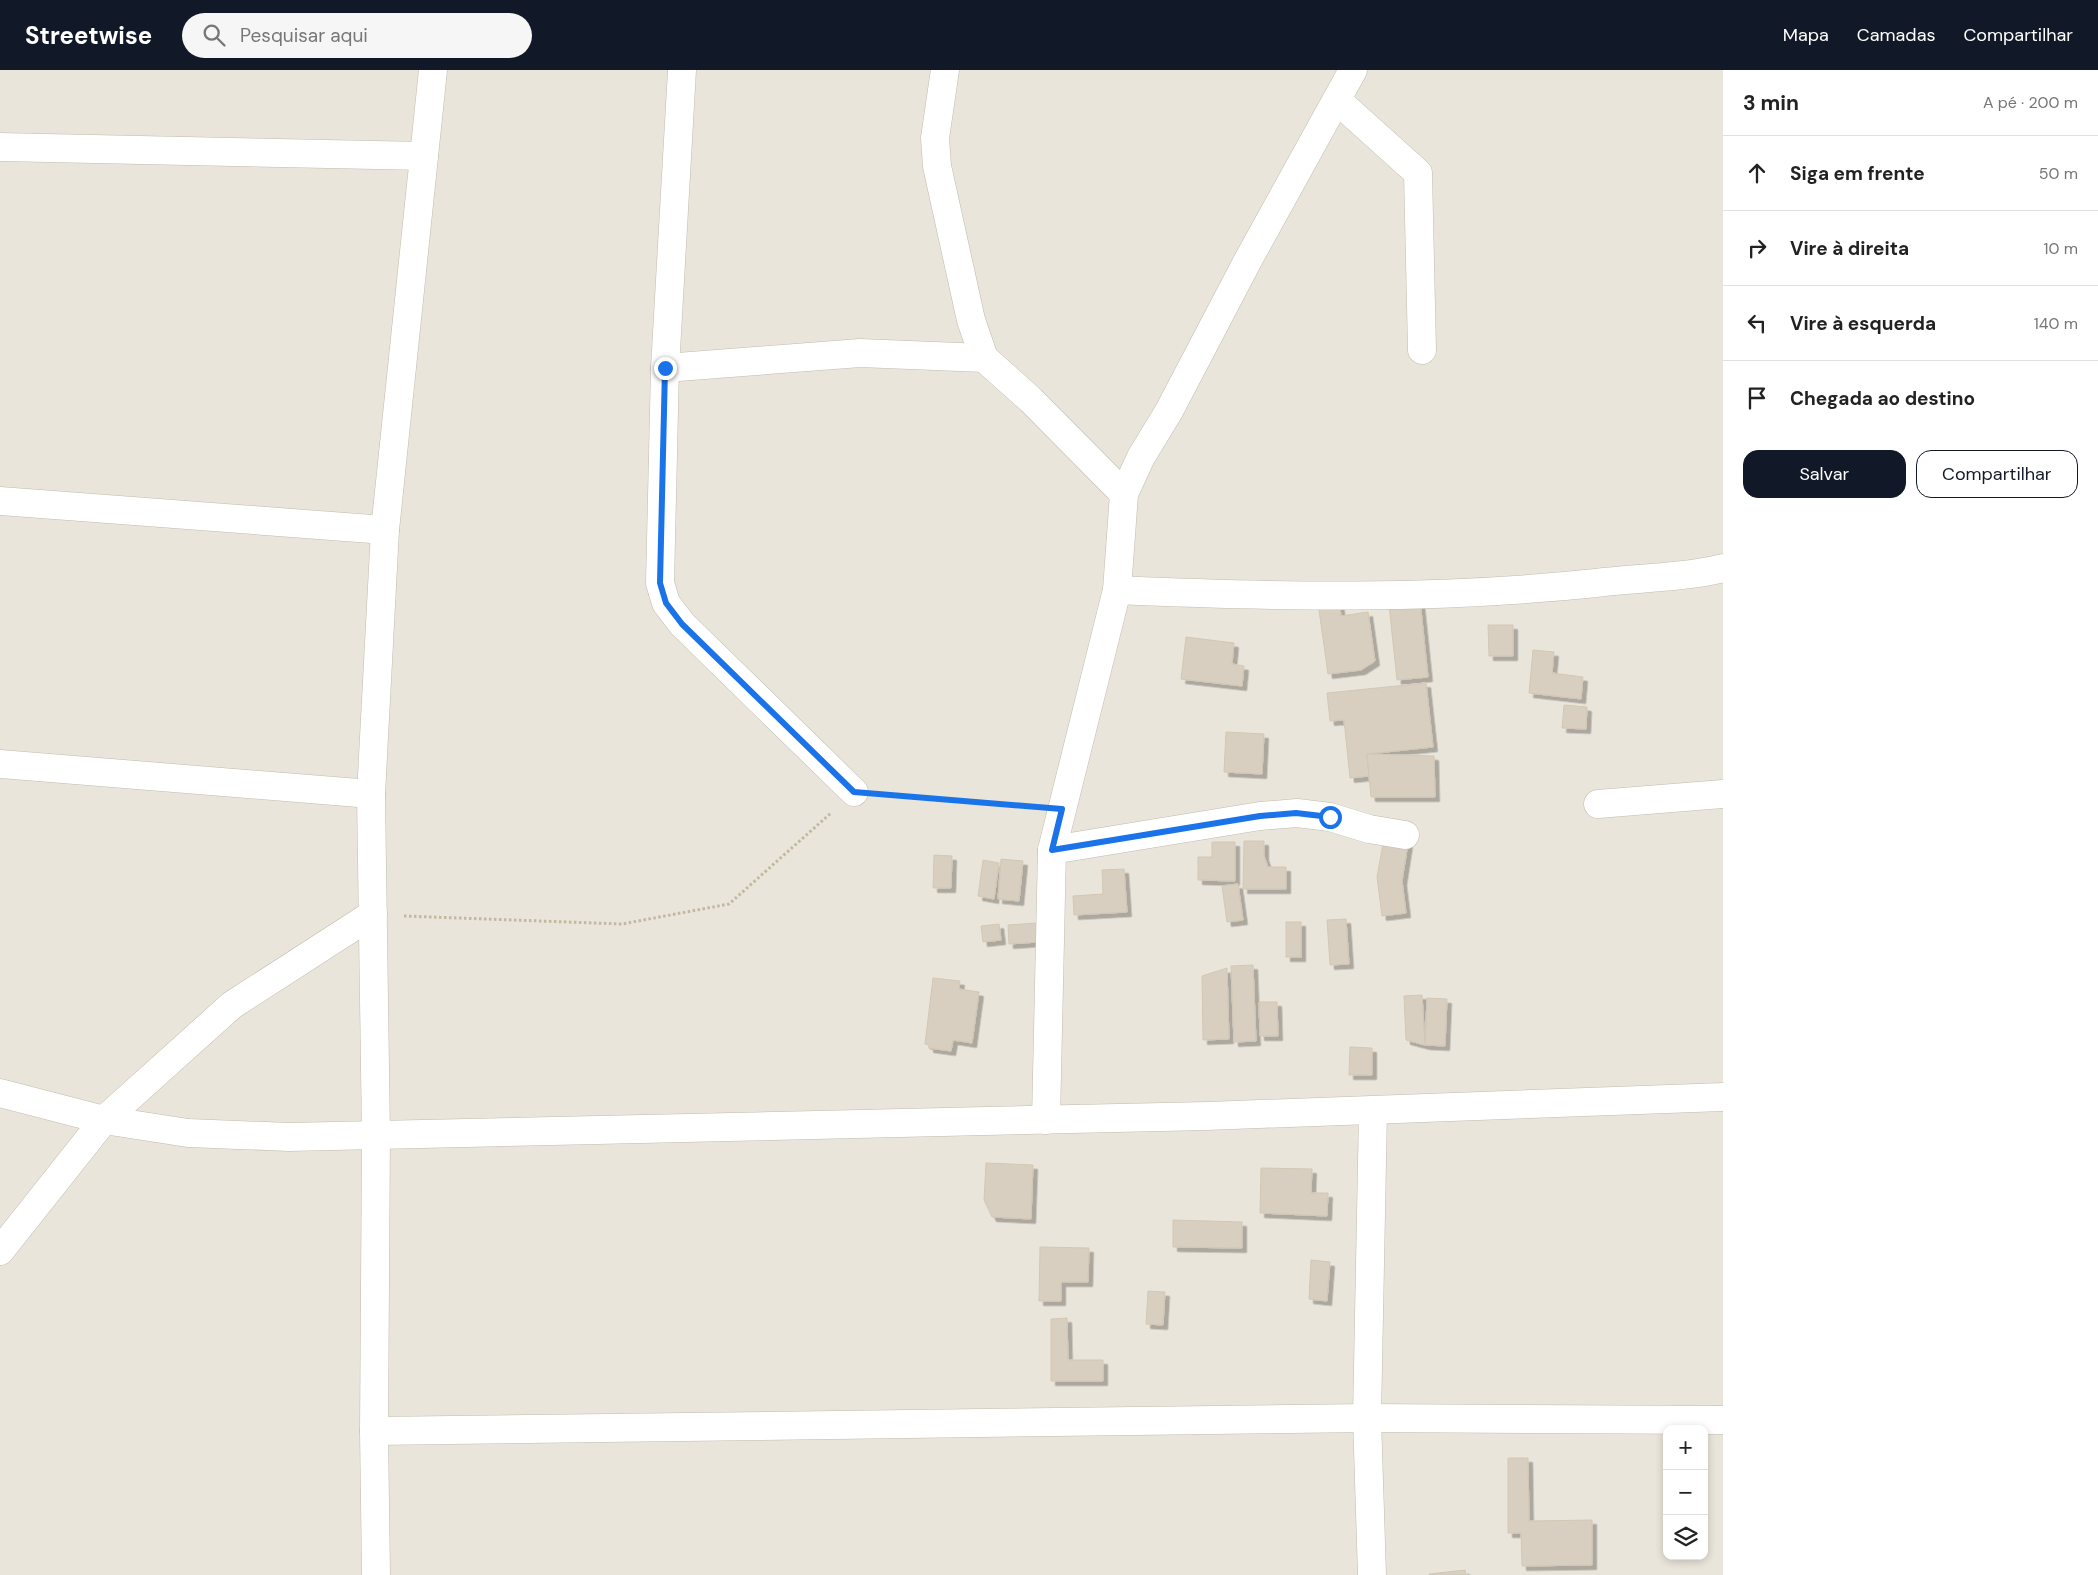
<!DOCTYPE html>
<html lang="pt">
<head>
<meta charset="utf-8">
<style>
	:root { --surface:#fff; --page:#f6f6f6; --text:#222; --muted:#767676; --line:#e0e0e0; --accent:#111827 }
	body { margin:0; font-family:"DM Sans",sans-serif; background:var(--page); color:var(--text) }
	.controls { position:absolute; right:15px; bottom:15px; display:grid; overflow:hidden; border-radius:10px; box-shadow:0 2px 8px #0003 }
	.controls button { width:45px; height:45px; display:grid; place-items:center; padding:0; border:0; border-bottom:1px solid var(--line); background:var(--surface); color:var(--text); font:25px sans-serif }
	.stop { position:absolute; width:15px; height:15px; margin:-11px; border:4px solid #1a73e8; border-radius:50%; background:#fff }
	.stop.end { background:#1a73e8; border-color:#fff; box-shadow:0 1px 5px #0008 }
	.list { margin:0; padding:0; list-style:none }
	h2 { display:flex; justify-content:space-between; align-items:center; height:65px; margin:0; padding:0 20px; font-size:21px }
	h2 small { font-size:16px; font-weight:400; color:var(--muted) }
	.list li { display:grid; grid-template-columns:32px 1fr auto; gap:15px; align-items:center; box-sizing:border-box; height:75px; padding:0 20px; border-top:1px solid var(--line) }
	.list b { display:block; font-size:19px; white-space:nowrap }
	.list em { font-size:16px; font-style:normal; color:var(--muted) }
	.actions { display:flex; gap:10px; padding:15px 20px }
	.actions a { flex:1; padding:11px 0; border:1px solid var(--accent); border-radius:15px; text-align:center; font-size:18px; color:var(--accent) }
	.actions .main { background:var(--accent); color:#fff }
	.icon { flex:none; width:28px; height:28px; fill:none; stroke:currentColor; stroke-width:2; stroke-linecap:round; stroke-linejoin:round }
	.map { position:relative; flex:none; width:1723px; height:1505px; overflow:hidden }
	header { display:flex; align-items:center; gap:30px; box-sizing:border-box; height:70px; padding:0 25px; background:var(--accent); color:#fff }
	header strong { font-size:24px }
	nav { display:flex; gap:28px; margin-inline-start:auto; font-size:18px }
	.search { width:350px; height:45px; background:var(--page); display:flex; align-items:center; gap:12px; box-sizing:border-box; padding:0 18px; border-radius:28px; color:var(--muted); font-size:19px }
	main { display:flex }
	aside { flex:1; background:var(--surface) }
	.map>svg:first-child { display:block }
	.residential { fill:#eae5da; fill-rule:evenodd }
	.building { fill:#d8cfc1; stroke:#d3c7b4; filter:url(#shadow) }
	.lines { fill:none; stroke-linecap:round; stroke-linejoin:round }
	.minor-casing { stroke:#c2bbae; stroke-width:29 }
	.path { stroke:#c4b79f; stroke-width:3; stroke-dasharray:2.5 2.5; stroke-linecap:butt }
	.minor { stroke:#fff; stroke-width:28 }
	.route { stroke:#1a73e8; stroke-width:6 }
</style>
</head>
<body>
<header>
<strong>Streetwise</strong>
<div class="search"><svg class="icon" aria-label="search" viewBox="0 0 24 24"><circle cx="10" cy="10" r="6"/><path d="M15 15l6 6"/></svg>Pesquisar aqui</div>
<nav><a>Mapa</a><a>Camadas</a><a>Compartilhar</a></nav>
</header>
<main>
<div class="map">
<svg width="1723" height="1505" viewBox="0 0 1723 1505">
	<defs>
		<filter id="shadow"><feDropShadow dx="4.5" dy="4.5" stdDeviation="0" flood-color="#0004"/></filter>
	</defs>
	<rect width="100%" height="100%" fill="#f6f3ec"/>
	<path class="residential" d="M0,0h1723v1505h-1723zM1667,1359h37v127h-37z"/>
	<g class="building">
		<polygon points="1339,530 1341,546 1368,542 1375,591 1361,600 1328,604 1318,533"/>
		<polygon points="1420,531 1428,607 1397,610 1389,535"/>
		<polygon points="1488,555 1513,555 1513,586 1489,586"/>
		<polygon points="1186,567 1234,573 1232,594 1244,596 1242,616 1181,609"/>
		<polygon points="1533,580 1554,582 1552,603 1583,607 1581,629 1529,623"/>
		<polygon points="1426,613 1433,677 1367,684 1369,706 1350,708 1344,650 1330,651 1327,623"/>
		<polygon points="1564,635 1587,637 1586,659 1562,658"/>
		<polygon points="1226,662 1264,664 1262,704 1224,702"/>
		<polygon points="1367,684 1434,686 1435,727 1371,727"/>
		<polygon points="1384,768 1408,773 1402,811 1406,843 1382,846 1377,807"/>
		<polygon points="1244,771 1264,771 1264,786 1268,797 1286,797 1286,819 1243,819"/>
		<polygon points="1212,772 1235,772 1235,811 1198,810 1198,787 1212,787"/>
		<polygon points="934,785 952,786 951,818 933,818"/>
		<polygon points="1001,789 1023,791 1019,831 998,829"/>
		<polygon points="983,790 999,793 994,829 978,826"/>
		<polygon points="1124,799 1127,842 1074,845 1073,826 1103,824 1102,800"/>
		<polygon points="1238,814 1243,850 1227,852 1222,816"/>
		<polygon points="1346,849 1349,894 1330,895 1327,850"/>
		<rect x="1286" y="852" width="15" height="35"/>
		<polygon points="1037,853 1038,872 1009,874 1008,855"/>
		<polygon points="999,854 1001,870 983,872 981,856"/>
		<polygon points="1253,895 1256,971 1234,972 1231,896"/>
		<polygon points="1227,898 1229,969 1203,970 1202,906"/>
		<polygon points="933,908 960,911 959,919 979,922 972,973 953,970 951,981 929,978 929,975 925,974"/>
		<polygon points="1422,925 1425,975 1406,970 1404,926"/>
		<polygon points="1427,928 1447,929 1445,976 1425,975"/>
		<polygon points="1259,932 1277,932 1278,966 1260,966"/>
		<polygon points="1350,977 1372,978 1372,1005 1349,1005"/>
		<polygon points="986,1093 1033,1095 1031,1149 992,1147 984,1130"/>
		<polygon points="1261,1098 1312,1099 1311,1123 1328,1123 1327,1146 1260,1143"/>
		<polygon points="1173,1150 1242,1152 1242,1178 1173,1177"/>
		<polygon points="1040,1177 1089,1178 1088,1212 1061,1212 1061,1231 1039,1231"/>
		<polygon points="1311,1190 1330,1192 1327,1231 1309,1229"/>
		<polygon points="1148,1221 1165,1222 1163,1255 1146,1254"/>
		<polygon points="1067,1248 1068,1290 1103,1290 1103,1311 1051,1311 1051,1249"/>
		<polygon points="1508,1388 1528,1388 1529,1451 1592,1450 1592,1495 1522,1496 1521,1463 1508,1463"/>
		<polygon points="1465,1500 1466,1505 1430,1505 1429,1504"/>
	</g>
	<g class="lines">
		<g class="minor-casing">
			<g id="minor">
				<polyline points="682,0 665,298 660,513 666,533 682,554 854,722"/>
				<polyline points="945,0 935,68 937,96 971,250 984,288 1031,330 1124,424"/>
				<polyline points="1338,31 1418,103 1422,280"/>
				<polyline points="0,77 424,86"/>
				<polyline points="665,298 860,283 984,288"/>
				<polyline points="0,431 385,460"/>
				<path d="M1117,520c161,7 318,10 479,-7 41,-5 86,-5 127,-15"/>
				<polyline points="0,694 371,724"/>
				<polyline points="1598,734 1723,724"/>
				<polyline points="1052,780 1260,746 1297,743 1330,747 1369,759 1405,765"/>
				<polyline points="0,1023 104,1050 188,1063 289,1067 1207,1046 1723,1027"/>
				<polyline points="1046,1050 1052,780 1117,520 1124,424 1141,387 1169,341 1247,192 1353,0"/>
				<polyline points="0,1181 104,1050 232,935 373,844"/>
				<polyline points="374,1361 1367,1348 1723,1350"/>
				<polyline points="376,1505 374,1361 376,1066 371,724 385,460 433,0"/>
				<polyline points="1372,1505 1367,1348 1373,1041"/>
			</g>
		</g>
		<g class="path">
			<polyline points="884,724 1032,736"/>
			<polyline points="404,846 622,854 729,834 831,743"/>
		</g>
		<use href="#minor" class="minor"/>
	</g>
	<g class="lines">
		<polyline class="route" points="665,298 660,513 666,533 682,554 854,722 1062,739 1052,780 1260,746 1296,743 1330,747"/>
	</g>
</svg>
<div class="controls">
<button>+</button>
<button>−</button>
<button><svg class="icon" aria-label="layers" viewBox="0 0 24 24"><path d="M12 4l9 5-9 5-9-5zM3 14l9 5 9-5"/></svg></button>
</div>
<div class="stop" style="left:1330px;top:747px"></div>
<div class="stop end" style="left:665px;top:298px"></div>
</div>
<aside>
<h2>3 min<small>A pé · 200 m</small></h2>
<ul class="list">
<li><svg class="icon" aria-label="ahead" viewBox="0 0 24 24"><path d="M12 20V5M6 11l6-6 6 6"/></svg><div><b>Siga em frente</b></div><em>50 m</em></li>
<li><svg class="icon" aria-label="right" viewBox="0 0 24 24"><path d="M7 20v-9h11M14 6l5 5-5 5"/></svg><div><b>Vire à direita</b></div><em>10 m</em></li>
<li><svg class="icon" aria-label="left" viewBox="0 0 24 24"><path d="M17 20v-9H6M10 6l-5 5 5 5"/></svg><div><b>Vire à esquerda</b></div><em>140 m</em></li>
<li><svg class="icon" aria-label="arrive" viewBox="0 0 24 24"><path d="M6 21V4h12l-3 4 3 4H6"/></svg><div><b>Chegada ao destino</b></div></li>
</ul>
<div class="actions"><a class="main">Salvar</a><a>Compartilhar</a></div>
</aside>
</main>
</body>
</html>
